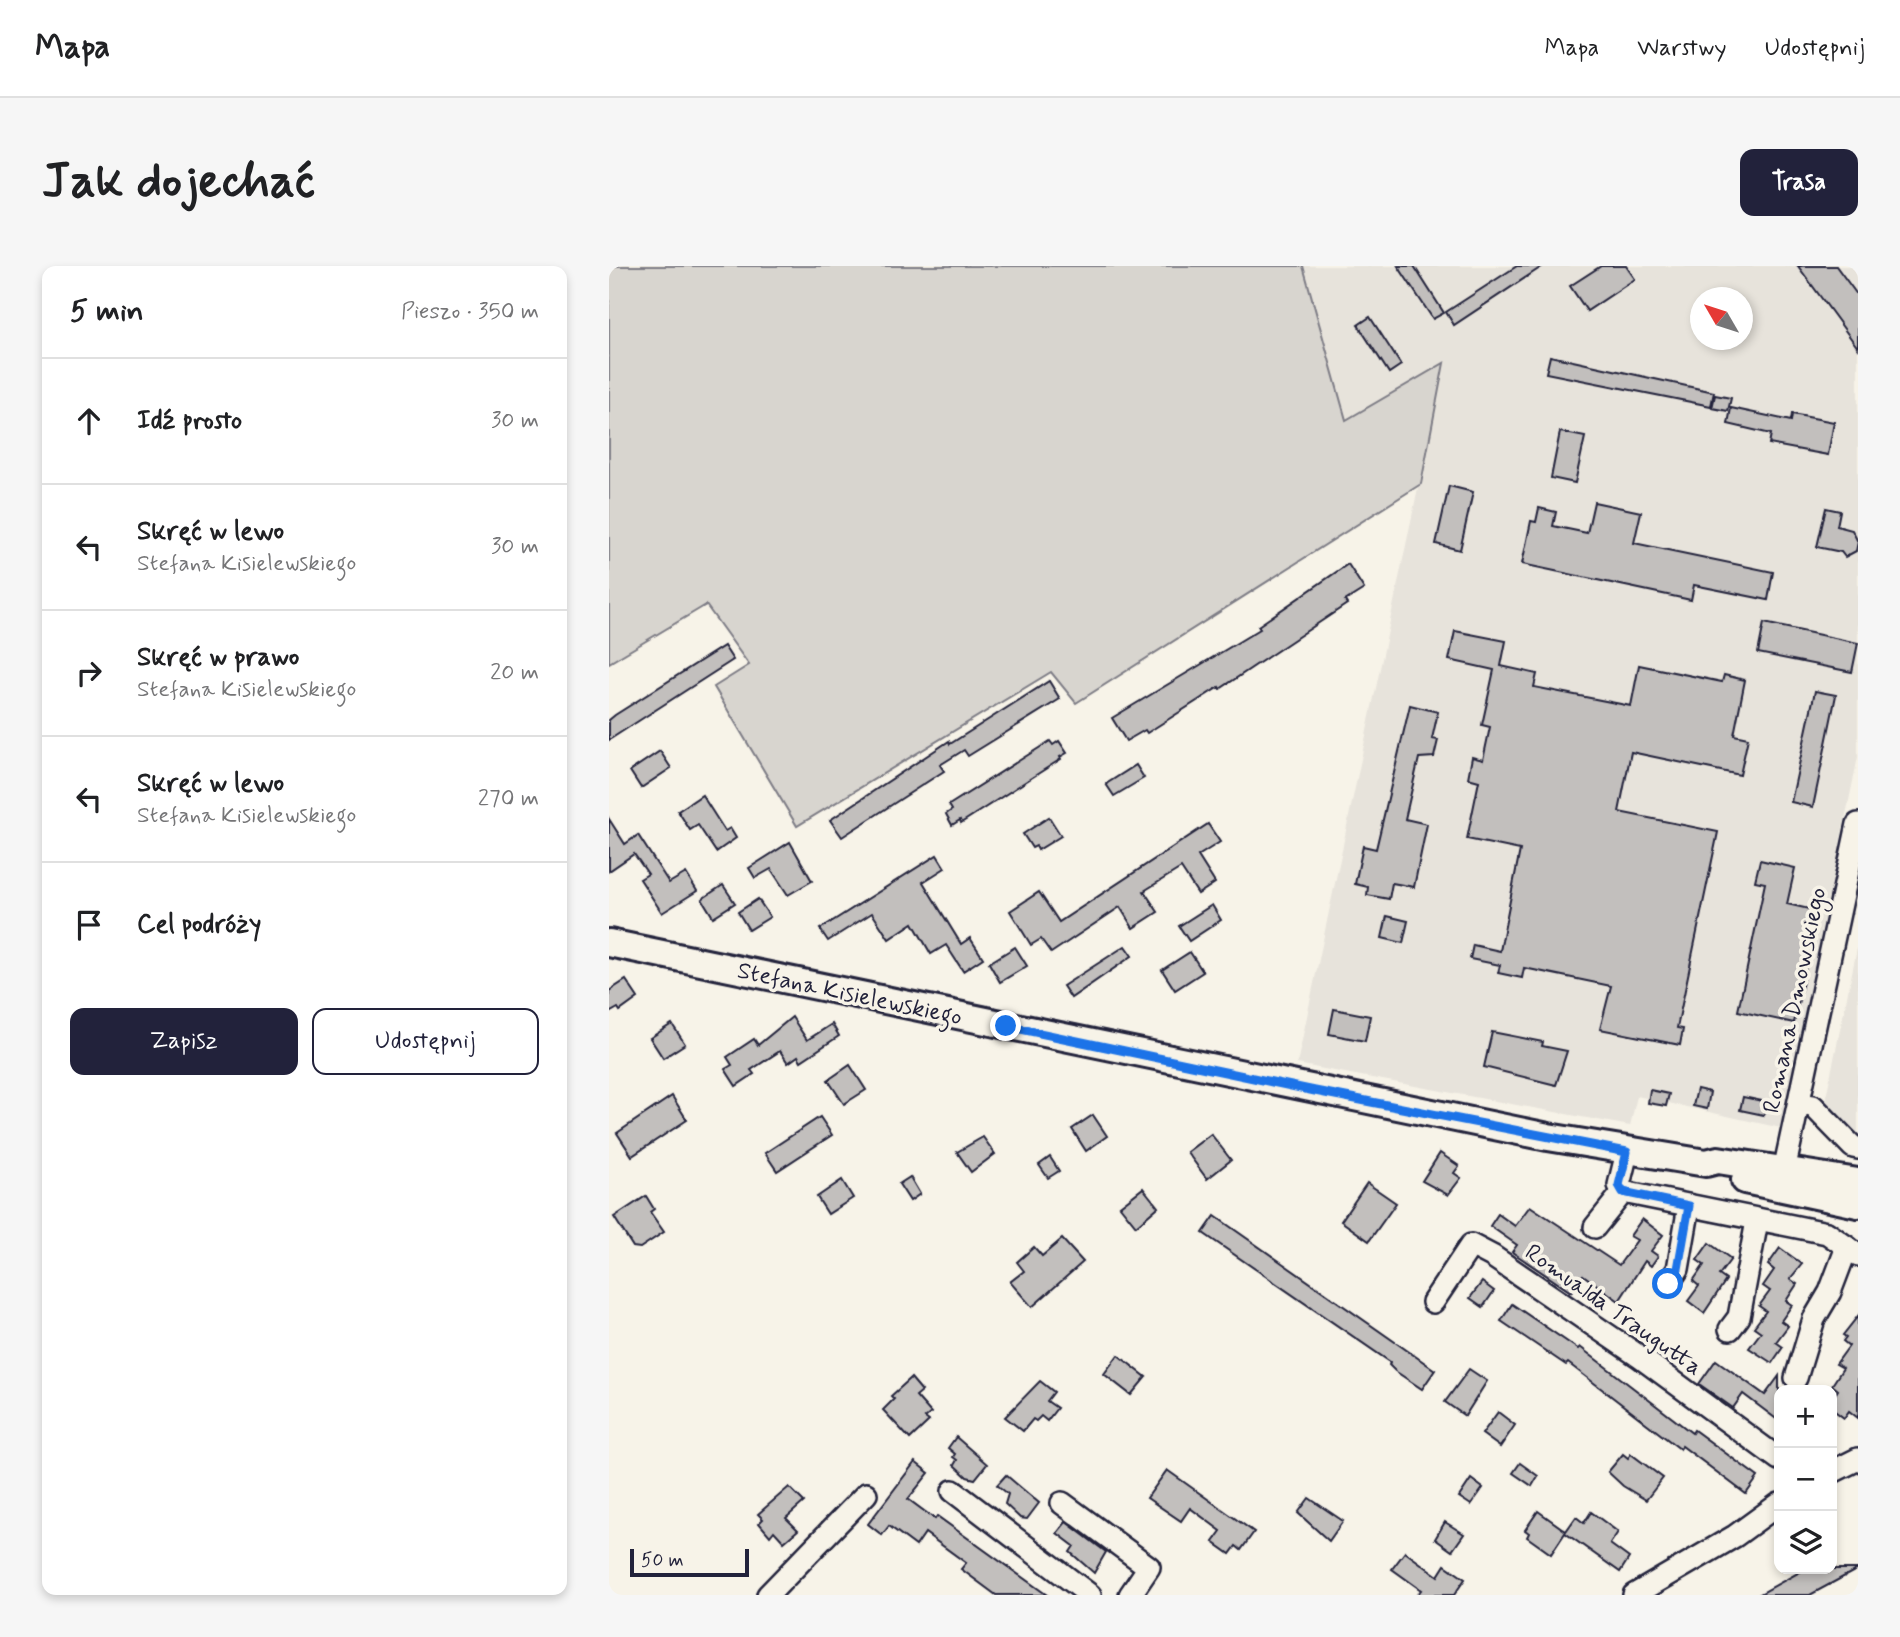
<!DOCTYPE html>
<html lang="pl">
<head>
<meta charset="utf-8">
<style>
	:root { --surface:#fff; --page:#f6f6f6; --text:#202124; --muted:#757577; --line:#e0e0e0; --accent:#22223b }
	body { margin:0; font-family:Mynerve,sans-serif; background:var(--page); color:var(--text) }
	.controls { position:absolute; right:21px; bottom:21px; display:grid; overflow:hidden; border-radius:14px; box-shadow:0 4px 10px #0003 }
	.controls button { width:63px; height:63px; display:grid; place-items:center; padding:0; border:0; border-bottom:2px solid var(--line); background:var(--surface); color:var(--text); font:35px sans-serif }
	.compass { position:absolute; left:1081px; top:21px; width:63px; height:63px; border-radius:50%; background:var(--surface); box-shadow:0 4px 10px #0003; rotate:309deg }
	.scale { position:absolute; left:21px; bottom:18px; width:119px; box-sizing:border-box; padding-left:7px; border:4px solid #22223b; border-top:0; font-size:19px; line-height:24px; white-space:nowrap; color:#22223b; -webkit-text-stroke:5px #f7f3e8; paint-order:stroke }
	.stop { position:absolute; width:21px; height:21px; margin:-16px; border:5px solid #1a73e8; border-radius:50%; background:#fff }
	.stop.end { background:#1a73e8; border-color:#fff; box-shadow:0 2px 7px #0008 }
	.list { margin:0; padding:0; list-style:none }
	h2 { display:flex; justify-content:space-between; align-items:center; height:91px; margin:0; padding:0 28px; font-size:30px }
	h2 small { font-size:23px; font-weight:400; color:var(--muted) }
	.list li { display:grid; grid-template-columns:46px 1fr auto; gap:21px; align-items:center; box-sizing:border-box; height:126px; padding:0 28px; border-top:2px solid var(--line) }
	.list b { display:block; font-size:26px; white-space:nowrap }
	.list p { margin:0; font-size:23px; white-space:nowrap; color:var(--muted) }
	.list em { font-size:23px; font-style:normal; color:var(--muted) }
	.actions { display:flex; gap:14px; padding:21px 28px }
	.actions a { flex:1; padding:16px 0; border:2px solid var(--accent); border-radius:14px; text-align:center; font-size:24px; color:var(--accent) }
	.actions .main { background:var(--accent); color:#fff }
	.icon { flex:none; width:38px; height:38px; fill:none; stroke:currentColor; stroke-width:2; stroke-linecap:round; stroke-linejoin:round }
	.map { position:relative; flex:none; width:1249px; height:1329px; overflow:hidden; border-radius:14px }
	header { display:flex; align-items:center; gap:42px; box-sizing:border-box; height:98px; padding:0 35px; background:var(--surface); border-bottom:2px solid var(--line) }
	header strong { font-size:33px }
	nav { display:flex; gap:38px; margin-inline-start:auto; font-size:24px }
	.intro { display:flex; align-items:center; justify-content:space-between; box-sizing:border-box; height:168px; padding:0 42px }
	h1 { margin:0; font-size:49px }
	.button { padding:18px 32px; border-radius:14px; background:var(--accent); color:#fff; font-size:24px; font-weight:700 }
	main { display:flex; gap:42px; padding:0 42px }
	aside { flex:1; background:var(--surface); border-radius:14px; box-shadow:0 4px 10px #0003 }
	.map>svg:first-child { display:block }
	.built { fill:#e7e3db; fill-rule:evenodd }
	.green { fill:#d8d5cf; stroke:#7d7c85; stroke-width:2 }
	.building { fill:#c2bfbd; stroke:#22223b; stroke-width:2 }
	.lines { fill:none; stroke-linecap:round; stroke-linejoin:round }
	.minor-casing { stroke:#22223b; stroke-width:26 }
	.major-casing { stroke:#22223b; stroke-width:32 }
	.minor { stroke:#f7f3e8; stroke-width:21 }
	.major { stroke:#f7f3e8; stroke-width:26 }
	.route { stroke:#1a73e8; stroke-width:9 }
	.labels { text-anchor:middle; stroke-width:7; stroke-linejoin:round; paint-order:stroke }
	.street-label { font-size:24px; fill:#22223b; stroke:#f7f3e8 }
</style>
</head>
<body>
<header>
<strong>Mapa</strong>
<nav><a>Mapa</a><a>Warstwy</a><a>Udostępnij</a></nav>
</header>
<div class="intro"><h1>Jak dojechać</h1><a class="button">Trasa</a></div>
<main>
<aside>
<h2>5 min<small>Pieszo · 350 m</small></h2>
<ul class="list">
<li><svg class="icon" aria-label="ahead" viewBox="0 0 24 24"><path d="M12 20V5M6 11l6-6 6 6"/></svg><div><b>Idź prosto</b></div><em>30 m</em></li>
<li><svg class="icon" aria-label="left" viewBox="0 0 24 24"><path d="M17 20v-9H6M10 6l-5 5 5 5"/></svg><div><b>Skręć w lewo</b><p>Stefana Kisielewskiego</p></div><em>30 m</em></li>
<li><svg class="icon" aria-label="right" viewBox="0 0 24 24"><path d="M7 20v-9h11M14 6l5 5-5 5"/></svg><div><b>Skręć w prawo</b><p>Stefana Kisielewskiego</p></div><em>20 m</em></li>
<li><svg class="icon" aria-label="left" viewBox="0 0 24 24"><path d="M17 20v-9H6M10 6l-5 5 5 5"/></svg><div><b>Skręć w lewo</b><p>Stefana Kisielewskiego</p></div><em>270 m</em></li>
<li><svg class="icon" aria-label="arrive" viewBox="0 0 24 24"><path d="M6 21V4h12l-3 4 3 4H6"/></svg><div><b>Cel podróży</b></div></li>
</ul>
<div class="actions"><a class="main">Zapisz</a><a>Udostępnij</a></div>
</aside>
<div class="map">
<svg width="1249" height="1329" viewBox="0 0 1249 1329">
	<rect width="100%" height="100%" fill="#f7f3e8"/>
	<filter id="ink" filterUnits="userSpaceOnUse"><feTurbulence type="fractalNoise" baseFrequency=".0143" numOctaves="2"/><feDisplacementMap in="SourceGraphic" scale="14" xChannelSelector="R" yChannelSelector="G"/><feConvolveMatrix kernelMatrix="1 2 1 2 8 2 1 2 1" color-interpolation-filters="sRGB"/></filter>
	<g filter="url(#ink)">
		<g class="built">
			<path d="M694,0h555v491l-77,371 -144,-32 -7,30 -333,-62 147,-700 -98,57zM1092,32h42v42h-42z"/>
			<polygon points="1249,678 1249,874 1216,836"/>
		</g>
		<polygon class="green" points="0,0 694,0 737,154 835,97 812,218 467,437 442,406 188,560 105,421 140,399 97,339 0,397"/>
		<g class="building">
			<polygon points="789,0 805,0 835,47 824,53"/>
			<polygon points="908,0 934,0 845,59 837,46"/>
			<polygon points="992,0 1017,0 1026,13 978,45 961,20"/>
			<polygon points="1189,0 1227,0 1249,30 1249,82"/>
			<polygon points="761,51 792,99 780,107 749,59"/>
			<polygon points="941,90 1105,126 1102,140 937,107"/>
			<polygon points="1106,129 1122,132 1119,145 1103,142"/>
			<polygon points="1122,142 1182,155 1183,148 1225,156 1219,189 1160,178 1162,168 1119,158"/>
			<polygon points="951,166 976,171 966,217 942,212"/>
			<polygon points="840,220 864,226 851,284 827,278"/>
			<polygon points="985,236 1032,246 1025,277 1164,306 1159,334 1085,319 1082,334 913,298 922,255 927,256 930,242 947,246 944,260 978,267"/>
			<polygon points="1217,242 1231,245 1228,260 1243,264 1249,276 1247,285 1236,291 1232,286 1208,281"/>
			<polygon points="739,298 755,323 736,335 738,338 611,423 610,421 538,467 536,464 517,475 503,452 651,363 649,360"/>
			<polygon points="1155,357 1249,377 1243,406 1149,387"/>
			<polygon points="846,365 897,375 892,400 928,408 925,421 1022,440 1030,399 1113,416 1115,409 1136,414 1125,469 1139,472 1131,509 1022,486 1010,546 1109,566 1068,762 1074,763 1071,779 991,763 1002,720 915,702 913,712 889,707 891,699 861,693 864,679 891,685 911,584 858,573 870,515 859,512 863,491 874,494 881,461 873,459 885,404 840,394"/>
			<polygon points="115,380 124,394 0,474 0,454 6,449"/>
			<polygon points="440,415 451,433 359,490 355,484 331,499 335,505 233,571 221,554 340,475 341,478"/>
			<polygon points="1206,425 1227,429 1204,541 1182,536"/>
			<polygon points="801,439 829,446 823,473 829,474 825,491 810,492 796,553 818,558 805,621 783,617 780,633 758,629 759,621 746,618 754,580 767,583"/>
			<polygon points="441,475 444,479 450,475 458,487 451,491 452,493 352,557 351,554 343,559 337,548 343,544 340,539"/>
			<polygon points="51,485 62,502 32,522 21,505"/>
			<polygon points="527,499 535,512 505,530 497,518"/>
			<polygon points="93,529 116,565 121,562 127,572 107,586 89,559 81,564 69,545"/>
			<polygon points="440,551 452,570 429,584 427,580 423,582 414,568"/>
			<polygon points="0,553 16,578 29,569 60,617 77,607 88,625 53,647 31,613 39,608 25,588 0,605"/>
			<polygon points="599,558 611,576 589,590 606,617 589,628 572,602 535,625 549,646 524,662 511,641 442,687 432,673 422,679 401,645 430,626 450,656"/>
			<polygon points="181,576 203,615 179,629 162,603 146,612 140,602"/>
			<polygon points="328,589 336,602 314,616 352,678 361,672 374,692 354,705 337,679 322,688 304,657 280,673 263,647 219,675 211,663"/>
			<polygon points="1151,594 1186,602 1178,638 1209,645 1185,757 1129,745 1156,617 1146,615"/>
			<polygon points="114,619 126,637 104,651 93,633"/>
			<polygon points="149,633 161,651 140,664 129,646"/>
			<polygon points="603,639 612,654 580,675 570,660"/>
			<polygon points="778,650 799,655 794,677 773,672"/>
			<polygon points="516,680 523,690 462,732 454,720"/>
			<polygon points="406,681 418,700 391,716 380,697"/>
			<polygon points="581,686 594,706 566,724 553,704"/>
			<polygon points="17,714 29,732 11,745 9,742 0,747 0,725"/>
			<polygon points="725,743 761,750 756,775 720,768"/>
			<polygon points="183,751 198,774 223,758 230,770 192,795 189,790 179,797 171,785 142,804 145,808 127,820 116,803 123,799 118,791 145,773 149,779"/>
			<polygon points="63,758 76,778 54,792 41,772"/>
			<polygon points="883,766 934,776 933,780 958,785 947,819 875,801"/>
			<polygon points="241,799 257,824 235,838 219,814"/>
			<polygon points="1088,823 1101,826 1098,843 1084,840"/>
			<polygon points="1041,824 1060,828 1057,840 1039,837"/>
			<polygon points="63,830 78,854 23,890 8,867"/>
			<polygon points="1134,831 1158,836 1155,849 1131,844"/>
			<polygon points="484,849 498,870 477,885 463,863"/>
			<polygon points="211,851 223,869 168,905 156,887"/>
			<polygon points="602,868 622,894 598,913 578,886"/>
			<polygon points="374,871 386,888 362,906 348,886"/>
			<polygon points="831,887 850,900 845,907 852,912 839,929 813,915"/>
			<polygon points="441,891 450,905 439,912 430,899"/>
			<polygon points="301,911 311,928 301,935 290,918"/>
			<polygon points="233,914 244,932 219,948 208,931"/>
			<polygon points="758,917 787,937 760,975 732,955"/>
			<polygon points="534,922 549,941 527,960 511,940"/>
			<polygon points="37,930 45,943 41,946 55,966 31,982 24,981 5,951"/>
			<polygon points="921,940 1010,999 1028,974 1021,970 1033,953 1054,969 1042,985 1049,990 1042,1000 1036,995 1010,1035 974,1009 962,1026 903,986 908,979 881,960 889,948 906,960"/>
			<polygon points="606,950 826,1104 813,1123 786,1105 780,1099 781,1096 594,967"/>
			<polygon points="453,973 474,996 423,1041 401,1016 415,1005 408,996 425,981 433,990"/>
			<polygon points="1100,977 1122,993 1110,1009 1117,1014 1095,1047 1079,1035 1090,1020 1084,1015 1095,999 1088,994"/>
			<polygon points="1171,982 1193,998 1181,1013 1188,1018 1177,1035 1183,1039 1172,1055 1179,1060 1167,1076 1174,1081 1163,1097 1140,1082 1152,1066 1145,1061 1157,1045 1150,1040 1161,1025 1154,1020 1165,1004 1159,999"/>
			<polygon points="873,1016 885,1025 874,1041 861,1032"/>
			<polygon points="903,1038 969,1083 971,1081 1083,1167 1085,1164 1149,1211 1137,1228 1073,1180 1071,1183 959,1097 957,1099 892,1055"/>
			<polygon points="1249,1050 1249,1152 1240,1145 1235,1152 1223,1143 1223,1133 1229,1124 1223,1119 1234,1102 1227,1098 1240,1080 1234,1075 1237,1071 1234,1069"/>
			<polygon points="509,1089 537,1111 522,1129 495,1108"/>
			<polygon points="1107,1094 1156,1129 1170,1110 1170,1155 1134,1128 1124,1142 1090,1118"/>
			<polygon points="860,1103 878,1115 856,1150 836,1136"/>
			<polygon points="302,1112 313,1125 307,1130 322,1147 316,1152 320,1155 301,1173 274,1144 285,1133 282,1130"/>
			<polygon points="431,1115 445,1126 438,1135 448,1142 438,1155 432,1150 427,1155 424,1153 414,1165 396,1151"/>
			<polygon points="889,1146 906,1159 891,1181 873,1168"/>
			<polygon points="347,1171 378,1198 366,1213 358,1211 345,1199 348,1194 344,1191 346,1188 339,1182"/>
			<polygon points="1014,1188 1019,1192 1022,1188 1054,1212 1037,1234 1014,1220 999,1206"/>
			<polygon points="306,1196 320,1207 299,1233 326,1253 328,1250 438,1329 387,1329 352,1303 357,1297 316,1267 307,1280 280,1260 273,1269 259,1258"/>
			<polygon points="911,1197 929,1210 923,1220 904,1207"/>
			<polygon points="558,1204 645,1266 632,1284 627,1280 621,1288 604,1276 612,1265 581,1242 572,1255 538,1232"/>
			<polygon points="397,1209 430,1237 418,1253 411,1252 396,1238 399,1228 388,1219"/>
			<polygon points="862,1213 874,1222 862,1239 850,1231"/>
			<polygon points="180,1221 195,1236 177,1252 189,1264 175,1276 165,1265 161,1270 150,1257 154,1253 149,1248"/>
			<polygon points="700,1232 734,1255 720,1275 689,1247"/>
			<polygon points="929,1245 957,1265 967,1251 975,1257 982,1246 1009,1266 1001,1278 1020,1292 1011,1306 956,1267 942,1288 918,1271 920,1267 916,1264"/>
			<polygon points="457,1256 497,1286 485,1307 461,1286 465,1280 448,1267"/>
			<polygon points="836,1256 855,1268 843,1285 826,1273"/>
			<polygon points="796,1286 829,1310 836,1299 856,1313 845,1329 808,1329 812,1324 783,1303"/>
			<polygon points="1196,1303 1249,1303 1201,1329 1149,1329"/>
		</g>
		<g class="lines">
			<g class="minor-casing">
				<g id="minor">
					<polyline points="1190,838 1204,840 1244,881 1249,882"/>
					<polyline points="1018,886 1010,919 1014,926 1218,967 1249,989"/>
					<polyline points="1172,919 1249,558"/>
					<polyline points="986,961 1014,926"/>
					<polyline points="1059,1018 1069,1003 1080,940"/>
					<polyline points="824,1036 862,979 883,990 1031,1091 1170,1193"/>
					<polyline points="1121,1063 1130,1051 1148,955"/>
					<polyline points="1187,1112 1205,1053 1221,1026 1238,981"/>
					<polyline points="1223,1206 1249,1193"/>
					<polyline points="344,1225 481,1329"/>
					<polyline points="453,1237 540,1301 521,1329"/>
					<polyline points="159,1329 257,1228"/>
					<polyline points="1025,1329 1126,1270 1170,1238"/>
				</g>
			</g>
			<g class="major-casing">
				<g id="major">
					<polyline points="0,677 939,871 1097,897 1109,894 1249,916"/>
					<polyline points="1136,914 1249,938"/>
				</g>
			</g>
			<use href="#minor" class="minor"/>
			<use href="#major" class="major"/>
		</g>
	</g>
	<g class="lines" filter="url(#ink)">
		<polyline class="route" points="397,760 706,825 1018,886 1010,919 1014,926 1080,940 1069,1003 1059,1018"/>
	</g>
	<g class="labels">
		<g class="street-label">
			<text transform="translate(241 727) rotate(12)" y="8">Stefana Kisielewskiego</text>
			<text transform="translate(1185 734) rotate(-78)" y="8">Romana Dmowskiego</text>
			<text transform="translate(1005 1043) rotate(35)" y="8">Romualda Traugutta</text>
		</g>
	</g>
</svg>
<div class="controls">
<button>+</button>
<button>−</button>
<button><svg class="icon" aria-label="layers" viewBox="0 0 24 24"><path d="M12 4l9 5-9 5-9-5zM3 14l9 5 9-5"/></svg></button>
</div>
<svg class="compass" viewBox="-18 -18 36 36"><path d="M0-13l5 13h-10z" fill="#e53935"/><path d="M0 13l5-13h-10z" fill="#757577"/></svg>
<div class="scale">50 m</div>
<div class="stop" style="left:1059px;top:1018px"></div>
<div class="stop end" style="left:397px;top:760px"></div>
</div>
</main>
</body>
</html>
